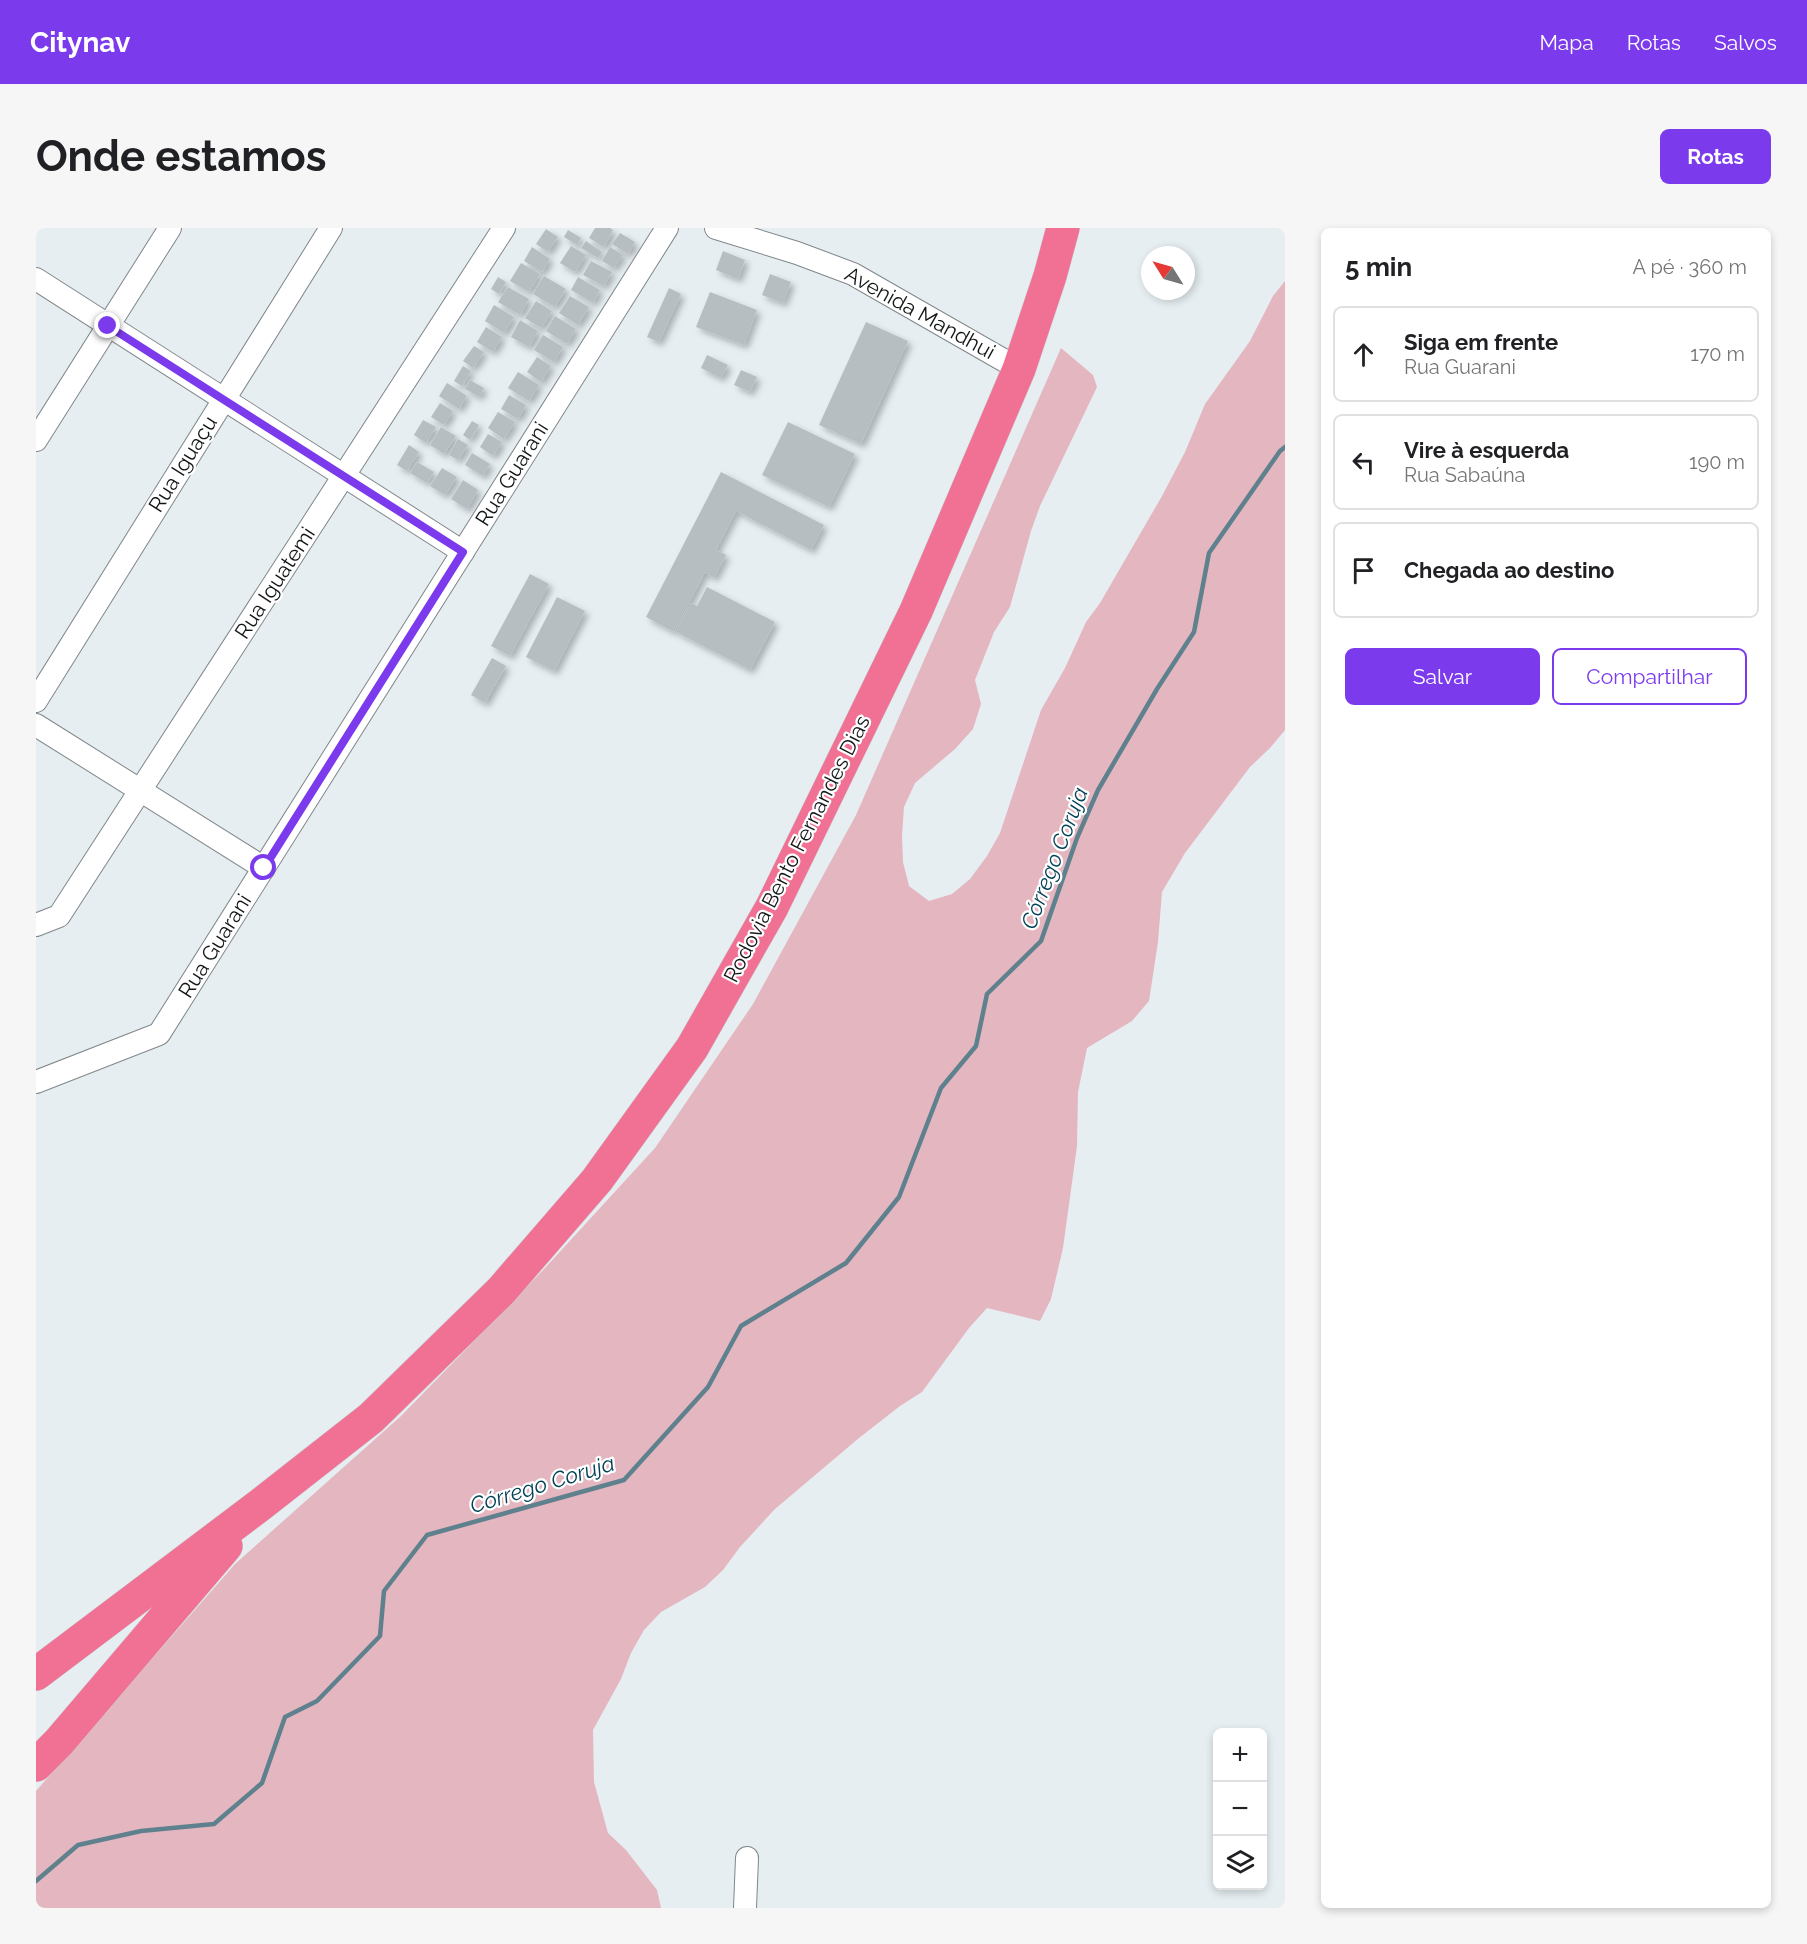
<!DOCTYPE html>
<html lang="pt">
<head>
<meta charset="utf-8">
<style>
	:root { --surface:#fff; --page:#f6f6f6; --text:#202124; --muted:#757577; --line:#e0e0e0; --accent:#7c3aed }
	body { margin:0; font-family:Raleway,sans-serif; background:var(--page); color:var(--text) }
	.controls { position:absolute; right:18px; bottom:18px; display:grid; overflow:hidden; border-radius:9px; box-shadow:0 3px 9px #0003 }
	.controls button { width:54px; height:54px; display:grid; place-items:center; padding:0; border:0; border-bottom:2px solid var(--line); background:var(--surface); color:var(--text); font:30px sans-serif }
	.compass { position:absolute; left:1105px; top:18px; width:54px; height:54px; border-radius:50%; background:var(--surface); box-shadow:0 3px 9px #0003; rotate:307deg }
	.stop { position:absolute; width:18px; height:18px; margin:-14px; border:4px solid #7c3aed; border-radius:50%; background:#fff }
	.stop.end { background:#7c3aed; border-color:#fff; box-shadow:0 2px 6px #0008 }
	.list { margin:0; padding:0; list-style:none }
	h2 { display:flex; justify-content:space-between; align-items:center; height:78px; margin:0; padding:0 24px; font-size:26px }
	h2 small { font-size:20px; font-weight:400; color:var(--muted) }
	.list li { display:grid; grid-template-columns:39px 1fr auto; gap:18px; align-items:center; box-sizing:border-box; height:96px; margin:0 12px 12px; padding:0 12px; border:2px solid var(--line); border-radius:9px }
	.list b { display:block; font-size:22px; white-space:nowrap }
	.list p { margin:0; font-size:20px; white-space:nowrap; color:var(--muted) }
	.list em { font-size:20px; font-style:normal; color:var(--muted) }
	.actions { display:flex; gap:12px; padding:18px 24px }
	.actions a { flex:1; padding:14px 0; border:2px solid var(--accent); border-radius:9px; text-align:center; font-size:21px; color:var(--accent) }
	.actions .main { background:var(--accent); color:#fff }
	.icon { flex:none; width:33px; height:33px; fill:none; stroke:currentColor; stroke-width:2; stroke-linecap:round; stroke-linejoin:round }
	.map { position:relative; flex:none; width:1249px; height:1680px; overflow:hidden; border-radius:9px }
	header { display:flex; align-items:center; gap:36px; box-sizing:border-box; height:84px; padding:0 30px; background:var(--accent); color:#fff }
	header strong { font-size:28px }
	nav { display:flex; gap:33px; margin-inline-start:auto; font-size:21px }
	.intro { display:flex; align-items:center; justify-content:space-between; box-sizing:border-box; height:144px; padding:0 36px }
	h1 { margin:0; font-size:42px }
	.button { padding:15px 27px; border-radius:9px; background:var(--accent); color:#fff; font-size:21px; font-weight:700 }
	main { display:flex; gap:36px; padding:0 36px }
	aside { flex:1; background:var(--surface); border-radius:9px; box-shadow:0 3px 9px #0003 }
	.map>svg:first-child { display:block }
	.green { fill:#e4b7c0 }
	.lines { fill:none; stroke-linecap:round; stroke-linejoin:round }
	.stream { stroke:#5f818e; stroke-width:4.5 }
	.building { fill:#b6bec2; filter:url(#shadow) }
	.minor-casing { stroke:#80878b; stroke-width:24 }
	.highway-casing { stroke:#cbcccc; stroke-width:34 }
	.minor { stroke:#fff; stroke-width:22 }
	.highway { stroke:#f17195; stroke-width:33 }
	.route { stroke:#7c3aed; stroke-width:8 }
	.labels { text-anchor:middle; stroke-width:4.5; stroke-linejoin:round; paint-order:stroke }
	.street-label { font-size:21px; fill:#131617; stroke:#fff }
	.water-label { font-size:22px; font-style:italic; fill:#004357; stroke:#fff }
</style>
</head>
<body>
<header>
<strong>Citynav</strong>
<nav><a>Mapa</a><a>Rotas</a><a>Salvos</a></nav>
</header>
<div class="intro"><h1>Onde estamos</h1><a class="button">Rotas</a></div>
<main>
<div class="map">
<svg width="1249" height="1680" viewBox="0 0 1249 1680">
	<defs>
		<filter id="shadow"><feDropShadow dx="4" dy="4" stdDeviation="3" flood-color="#0004"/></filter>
	</defs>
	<rect width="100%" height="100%" fill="#e6eef2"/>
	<polygon class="green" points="1249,53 1249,502 1234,520 1214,539 1149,625 1126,664 1122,714 1113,773 1096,793 1051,820 1042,864 1041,918 1027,1020 1015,1071 1004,1093 951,1080 933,1100 886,1164 864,1178 823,1210 739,1281 704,1319 687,1342 669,1359 625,1384 608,1402 595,1425 585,1451 557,1502 558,1554 572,1605 590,1622 621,1662 625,1680 0,1680 0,1563 199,1336 365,1188 508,1041 619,920 717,776 820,587 1025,120 1057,147 1061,159 1004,278 995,303 974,379 958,404 939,452 945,476 937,501 919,521 879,555 868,579 866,608 867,634 873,658 893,673 916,666 934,651 951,628 964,605 1005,482 1029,440 1050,394 1064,375 1126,268 1149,224 1169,176 1214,113 1237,68"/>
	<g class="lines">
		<polyline class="stream" points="0,1653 42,1617 105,1603 178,1596 226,1555 249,1489 281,1473 344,1408 348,1363 391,1307 588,1252 672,1159 705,1098 810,1035 863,969 905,860 940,818 951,766 1005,713 1041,610 1062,562 1121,461 1158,404 1173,325 1244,223 1249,219"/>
	</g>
	<g class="building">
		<polygon points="559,0 574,0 577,2 568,19 553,10"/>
		<polygon points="510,1 522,9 512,24 500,16"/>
		<polygon points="532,2 545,10 541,17 528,9"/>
		<polygon points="584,5 599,14 592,26 576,16"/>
		<polygon points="550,13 566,24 562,30 545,20"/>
		<polygon points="535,18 550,27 539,44 524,35"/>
		<polygon points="496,19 514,31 506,44 488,33"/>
		<polygon points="574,19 587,27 578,40 566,33"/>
		<polygon points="687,23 709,32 702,51 680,42"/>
		<polygon points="555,33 576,44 568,58 547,47"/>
		<polygon points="485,35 504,46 493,64 474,53"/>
		<polygon points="734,46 755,54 747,75 726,67"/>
		<polygon points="508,48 530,61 519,79 497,66"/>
		<polygon points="462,49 470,54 463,66 455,61"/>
		<polygon points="542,49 564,62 557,75 535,62"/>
		<polygon points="472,59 493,71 484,87 462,74"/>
		<polygon points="633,60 645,66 623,114 611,109"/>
		<polygon points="674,64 721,82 708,117 660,99"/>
		<polygon points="534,68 553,79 542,97 523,85"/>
		<polygon points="500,73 516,83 505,100 489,90"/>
		<polygon points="458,77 478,89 468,105 449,93"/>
		<polygon points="519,88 540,101 531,116 510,103"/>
		<polygon points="484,92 502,103 493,119 475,109"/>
		<polygon points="830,94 872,113 825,216 783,197"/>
		<polygon points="450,99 466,109 457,124 441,114"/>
		<polygon points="507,107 527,119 518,134 498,122"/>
		<polygon points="438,118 448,124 437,140 427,133"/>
		<polygon points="671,127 692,137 685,150 665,140"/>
		<polygon points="501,129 515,138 505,154 491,144"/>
		<polygon points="427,138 435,143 426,158 418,153"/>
		<polygon points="705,142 721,149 714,164 698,157"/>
		<polygon points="482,144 503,157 493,173 472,160"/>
		<polygon points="434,152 448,160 443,169 429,161"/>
		<polygon points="411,155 431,168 423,181 403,168"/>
		<polygon points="473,167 490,177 482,191 465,181"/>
		<polygon points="404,175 417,183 408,197 395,189"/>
		<polygon points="462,184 479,194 468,211 452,200"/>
		<polygon points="387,192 400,199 390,215 378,207"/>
		<polygon points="436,193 443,197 434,212 427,207"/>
		<polygon points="752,194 819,226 793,279 726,247"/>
		<polygon points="405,199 420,208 408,226 394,217"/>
		<polygon points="452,206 466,214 457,228 444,219"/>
		<polygon points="422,211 432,217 422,232 413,227"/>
		<polygon points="373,217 383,224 371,243 361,237"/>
		<polygon points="436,225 454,236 447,248 429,237"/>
		<polygon points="381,234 398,244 391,255 374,245"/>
		<polygon points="406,240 421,249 409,267 394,258"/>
		<polygon points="685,244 788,297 775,322 700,283 680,322 690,327 678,350 669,344 638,404 610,389"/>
		<polygon points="427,252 442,262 431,281 415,271"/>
		<polygon points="494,346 513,356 474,428 455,418"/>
		<polygon points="671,359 739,394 714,442 640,404 655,375 661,378"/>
		<polygon points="521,369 549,383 518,443 490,429"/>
		<polygon points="456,430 470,438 449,475 435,467"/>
	</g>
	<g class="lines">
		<g class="minor-casing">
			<g id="minor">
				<polyline points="680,0 761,25 817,46 983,141"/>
				<polyline points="0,51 427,324"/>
				<polyline points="0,212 134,0"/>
				<polyline points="0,473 295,0"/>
				<polyline points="0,497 228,640"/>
				<polyline points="0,697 23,688 468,0"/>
				<polyline points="0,854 123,806 631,0"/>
				<polyline points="709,1680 711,1630"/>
			</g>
		</g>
		<g class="highway-casing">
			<g id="highway">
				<polyline points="0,1446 224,1277 335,1190 465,1063 561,952 656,820 736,679 880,383 983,141 1014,48 1027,0"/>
				<polyline points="0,1537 23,1514 190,1318"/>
			</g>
		</g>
		<use href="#minor" class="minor"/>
		<use href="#highway" class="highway"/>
	</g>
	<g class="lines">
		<polyline class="route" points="72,98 427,324 228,640"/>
	</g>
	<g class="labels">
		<g class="street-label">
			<text transform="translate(884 85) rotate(29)" y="7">Avenida Mandhui</text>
			<text transform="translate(147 236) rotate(-58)" y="7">Rua Iguaçu</text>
			<text transform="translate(476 246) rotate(-58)" y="7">Rua Guarani</text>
			<text transform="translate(239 355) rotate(-57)" y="7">Rua Iguatemi</text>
			<text transform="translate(761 621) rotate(-63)" y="7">Rodovia Bento Fernandes Dias</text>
			<text transform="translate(179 718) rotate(-58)" y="7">Rua Guarani</text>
		</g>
		<g class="water-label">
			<text transform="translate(1018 630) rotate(-69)" y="8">Córrego Coruja</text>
			<text transform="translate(506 1256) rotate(-17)" y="8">Córrego Coruja</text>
		</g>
	</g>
</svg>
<div class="controls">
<button>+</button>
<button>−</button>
<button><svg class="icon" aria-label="layers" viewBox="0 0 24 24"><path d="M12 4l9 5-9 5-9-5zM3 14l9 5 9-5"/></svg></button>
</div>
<svg class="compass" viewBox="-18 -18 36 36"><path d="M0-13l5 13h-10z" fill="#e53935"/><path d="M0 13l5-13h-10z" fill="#757577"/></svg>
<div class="stop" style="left:228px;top:640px"></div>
<div class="stop end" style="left:72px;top:98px"></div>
</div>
<aside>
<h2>5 min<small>A pé · 360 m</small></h2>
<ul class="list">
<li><svg class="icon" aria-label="ahead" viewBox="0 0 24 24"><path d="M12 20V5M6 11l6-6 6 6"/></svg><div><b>Siga em frente</b><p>Rua Guarani</p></div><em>170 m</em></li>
<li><svg class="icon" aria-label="left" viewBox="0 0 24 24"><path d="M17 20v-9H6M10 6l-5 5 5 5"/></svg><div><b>Vire à esquerda</b><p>Rua Sabaúna</p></div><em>190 m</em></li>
<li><svg class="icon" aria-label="arrive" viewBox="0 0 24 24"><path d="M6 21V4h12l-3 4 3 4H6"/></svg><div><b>Chegada ao destino</b></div></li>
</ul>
<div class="actions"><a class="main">Salvar</a><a>Compartilhar</a></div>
</aside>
</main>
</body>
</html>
